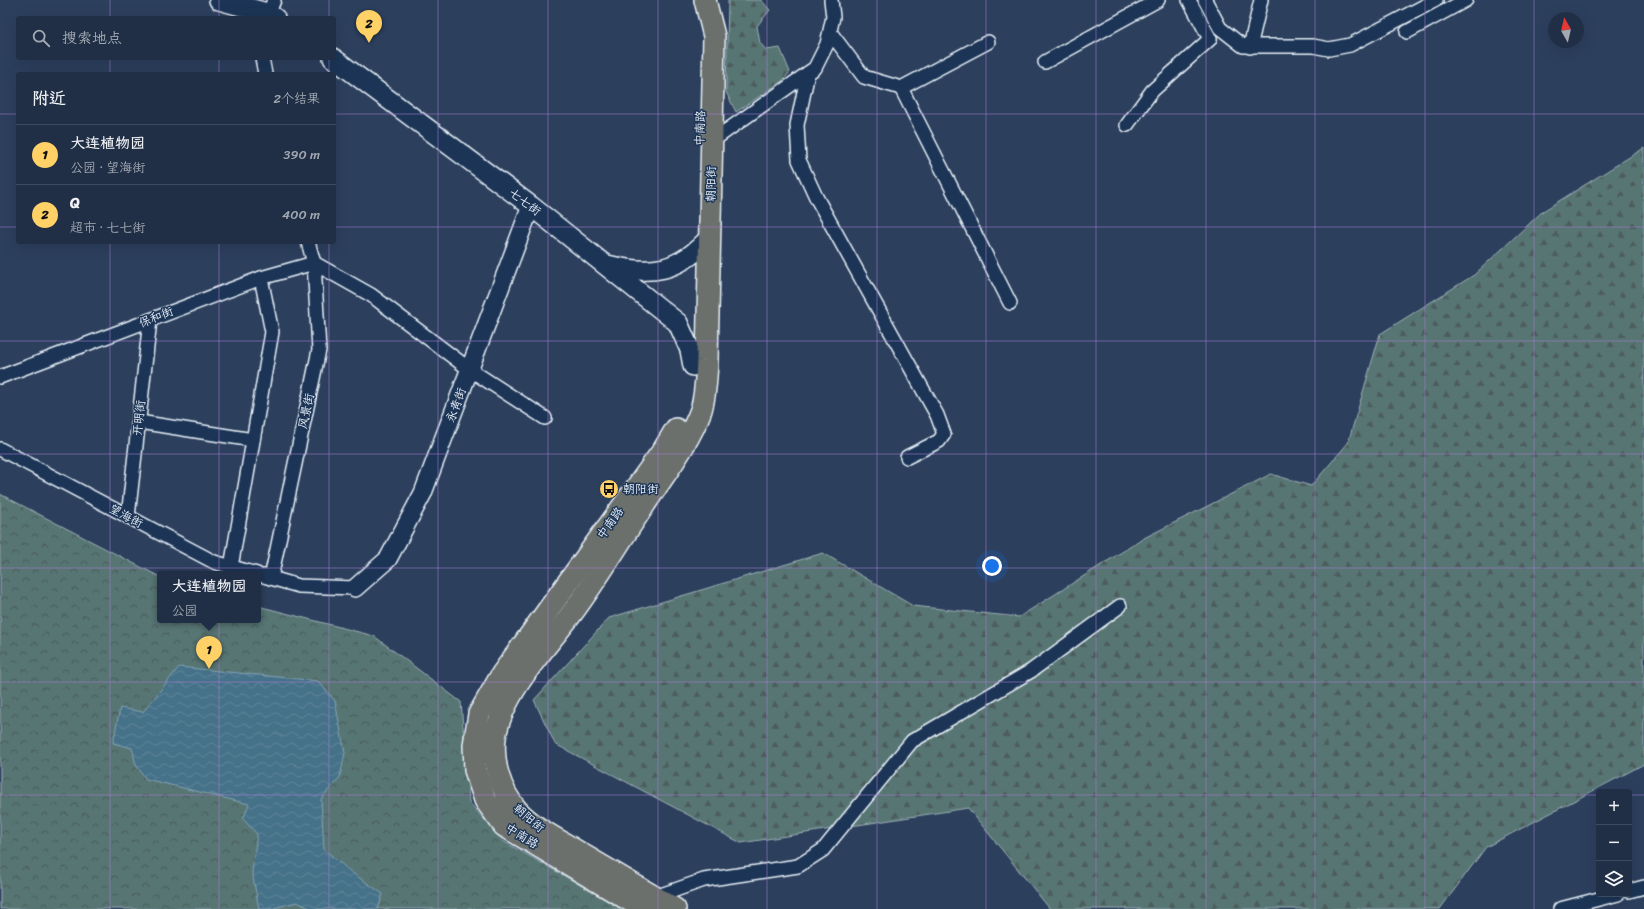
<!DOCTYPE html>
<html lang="zh">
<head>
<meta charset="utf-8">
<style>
	:root { --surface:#212f46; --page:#29374d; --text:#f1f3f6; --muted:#a2a9b3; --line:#3e4a5f; --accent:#ffd166 }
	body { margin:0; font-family:Sriracha,"LXGW WenKai TC",sans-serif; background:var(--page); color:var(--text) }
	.controls { position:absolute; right:12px; bottom:12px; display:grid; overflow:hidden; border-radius:4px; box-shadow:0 4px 16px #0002 }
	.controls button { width:36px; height:36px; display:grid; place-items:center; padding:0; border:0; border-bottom:1px solid var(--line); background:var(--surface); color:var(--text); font:20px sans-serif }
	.compass { position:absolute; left:1548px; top:12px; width:36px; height:36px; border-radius:50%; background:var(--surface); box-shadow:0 4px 16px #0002; rotate:352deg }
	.you { position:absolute; left:992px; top:566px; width:14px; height:14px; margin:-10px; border:3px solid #fff; border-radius:50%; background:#1a73e8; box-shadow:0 0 0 6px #1a73e833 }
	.badge { display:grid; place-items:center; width:26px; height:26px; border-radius:50%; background:var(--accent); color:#111; font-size:13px; font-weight:700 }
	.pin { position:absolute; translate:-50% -33px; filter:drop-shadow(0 1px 2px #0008) }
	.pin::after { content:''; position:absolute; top:21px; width:14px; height:12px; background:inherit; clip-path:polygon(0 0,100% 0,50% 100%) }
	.popup { position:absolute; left:157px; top:571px; width:104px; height:52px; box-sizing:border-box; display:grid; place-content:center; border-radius:4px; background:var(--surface); filter:drop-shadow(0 1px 3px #0005); font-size:13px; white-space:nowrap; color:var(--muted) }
	.popup b { font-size:15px; color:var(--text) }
	.popup::after { content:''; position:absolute; left:50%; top:100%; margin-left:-8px; border:8px solid transparent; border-top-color:var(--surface) }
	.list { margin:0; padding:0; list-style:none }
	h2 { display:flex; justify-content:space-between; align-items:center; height:52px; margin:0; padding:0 16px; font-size:17px }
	h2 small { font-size:13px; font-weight:400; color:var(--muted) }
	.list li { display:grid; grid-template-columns:26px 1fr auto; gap:12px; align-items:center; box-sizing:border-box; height:60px; padding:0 16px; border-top:1px solid var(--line) }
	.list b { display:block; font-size:15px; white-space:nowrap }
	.list p { margin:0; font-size:13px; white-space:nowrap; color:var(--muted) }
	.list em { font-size:13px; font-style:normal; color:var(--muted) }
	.icon { flex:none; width:22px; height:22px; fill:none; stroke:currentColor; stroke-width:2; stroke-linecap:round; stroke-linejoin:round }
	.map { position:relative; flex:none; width:1644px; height:909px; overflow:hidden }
	.search { position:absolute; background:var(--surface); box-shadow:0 4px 16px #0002; left:16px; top:16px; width:320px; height:44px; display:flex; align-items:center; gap:10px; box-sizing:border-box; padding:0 14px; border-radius:4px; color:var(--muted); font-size:15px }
	.panel { position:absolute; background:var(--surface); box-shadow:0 4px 16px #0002; left:16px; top:72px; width:320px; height:172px; border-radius:4px }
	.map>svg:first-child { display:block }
	.forest { fill:url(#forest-firs); stroke:#9fb2b6 }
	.park { fill:url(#park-crowns); stroke:#9fb2b6 }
	.water { fill:url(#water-waves); stroke:#86a4b5 }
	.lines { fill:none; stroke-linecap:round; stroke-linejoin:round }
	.minor-casing { stroke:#e8f1f8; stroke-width:16 }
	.tertiary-casing { stroke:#e8f1f8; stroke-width:20 }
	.secondary-casing { stroke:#e8f1f8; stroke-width:22 }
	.primary-casing { stroke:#e8f1f8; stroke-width:24 }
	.minor { stroke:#1d3557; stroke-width:13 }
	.tertiary { stroke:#1d3557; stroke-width:17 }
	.secondary { stroke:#1d3557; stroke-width:19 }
	.primary { stroke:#6c706d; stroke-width:21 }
	.grid { fill:none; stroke:#a77bd6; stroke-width:1; stroke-opacity:0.55 }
	.labels { text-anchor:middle; stroke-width:3; stroke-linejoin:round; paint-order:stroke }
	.street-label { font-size:12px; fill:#e8f1f8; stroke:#1d3557 }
	.poi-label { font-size:12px; fill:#e8f1f8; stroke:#1d3557; text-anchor:start }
</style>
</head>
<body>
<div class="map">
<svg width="1644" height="909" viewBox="0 0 1644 909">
	<defs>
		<pattern id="forest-firs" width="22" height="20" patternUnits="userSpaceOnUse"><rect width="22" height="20" fill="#567473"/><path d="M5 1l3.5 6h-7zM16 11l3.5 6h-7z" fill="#4d5c5c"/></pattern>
		<pattern id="park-crowns" width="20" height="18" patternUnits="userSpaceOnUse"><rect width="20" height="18" fill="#567473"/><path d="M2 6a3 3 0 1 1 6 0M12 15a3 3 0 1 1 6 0" fill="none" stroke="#4d5c5c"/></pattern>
		<pattern id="water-waves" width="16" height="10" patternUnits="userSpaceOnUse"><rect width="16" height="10" fill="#457189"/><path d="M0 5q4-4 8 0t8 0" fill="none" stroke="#60869a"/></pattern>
	</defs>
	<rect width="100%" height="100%" fill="#2c3f5d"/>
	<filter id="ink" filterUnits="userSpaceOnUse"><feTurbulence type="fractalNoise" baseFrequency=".025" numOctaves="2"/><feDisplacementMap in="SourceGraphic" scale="8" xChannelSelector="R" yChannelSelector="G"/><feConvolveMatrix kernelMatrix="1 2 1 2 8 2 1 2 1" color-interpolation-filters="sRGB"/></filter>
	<g filter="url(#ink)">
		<g class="forest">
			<polygon points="728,0 761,0 770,10 757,26 760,43 766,50 780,48 790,72 782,81 736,112 726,92"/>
			<polygon points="1644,148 1644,764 1486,847 1440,909 1050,909 968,808 741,843 555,744 534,700 609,618 823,553 913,606 1019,617 1144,538 1271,474 1311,486 1348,443 1380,334 1474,275 1543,211"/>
		</g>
		<polygon class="park" points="0,494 160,577 160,620 258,620 258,606 374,636 461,702 469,802 503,841 622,909 0,909"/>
		<polygon class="water" points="179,667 318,681 335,701 345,753 340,777 321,799 324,849 351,872 383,894 378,909 312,909 297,902 270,909 259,909 252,872 257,834 243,819 249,804 146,779 136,765 132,748 113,743 120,708 143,712"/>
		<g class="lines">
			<g class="minor-casing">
				<g id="minor">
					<polyline points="1205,0 1220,28 1243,46 1313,46 1329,49 1350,45 1436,0"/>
					<polyline points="267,18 274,0"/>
					<polyline points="830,32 864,77 901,88 988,42"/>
					<polyline points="1407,32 1466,0"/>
					<polyline points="1250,47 1261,0"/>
					<polyline points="262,58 265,74"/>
					<polyline points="1045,62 1158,0"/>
					<polyline points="808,73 797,125 799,160 816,197 937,415 944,434 939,441 907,457"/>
					<polyline points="901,88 1010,303"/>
					<polyline points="1127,125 1152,91 1210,39 1189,0"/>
					<polyline points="712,141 815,68 827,44 833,17 831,0"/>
					<polyline points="0,377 261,278 314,263 371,295 469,369 545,418"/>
					<polyline points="139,422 253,440"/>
					<polyline points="0,449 214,562 257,574"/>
					<polyline points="128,517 150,320"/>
					<polyline points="231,567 272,332 261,278"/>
					<polyline points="264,576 299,586 355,588"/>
					<polyline points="271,578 319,350 314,263 308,242"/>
					<polyline points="1629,891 1644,887"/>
					<polyline points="655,897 704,880 798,866 823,850 912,741 1031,671 1120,606"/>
					<polyline points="1560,909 1618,894"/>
				</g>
			</g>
			<g class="tertiary-casing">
				<polyline id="tertiary" points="355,588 388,559 423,493 531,206"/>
			</g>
			<g class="secondary-casing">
				<g id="secondary">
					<polyline points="219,0 267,13 275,18"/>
					<polyline points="333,58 531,206 678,323 690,350 693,366"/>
					<path d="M607,265c44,11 72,7 103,-28"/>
				</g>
			</g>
			<g class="primary-casing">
				<g id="primary">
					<polyline points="644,909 504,826 485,800 475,770 474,745 479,714 502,674 664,449 676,429"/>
					<path d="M675,909c-33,-20 -67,-39 -100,-59 -19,-12 -43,-23 -58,-40 -17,-20 -25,-47 -22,-72 6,-41 46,-86 71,-117 28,-36 51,-76 77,-114 20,-31 45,-62 58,-97 5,-16 5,-32 6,-49l7,-325 -9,-36"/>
				</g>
			</g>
			<use href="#minor" class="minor"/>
			<use href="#tertiary" class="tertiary"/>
			<use href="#secondary" class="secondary"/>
			<use href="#primary" class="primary"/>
		</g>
	</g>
	<path class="grid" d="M110,0v18M219,0v18M329,0v18M438,0v909M548,0v909M658,0v909M767,0v909M877,0v909M986,0v909M1096,0v909M1206,0v909M1315,0v909M1425,0v909M1534,0v909M110,58v16M219,58v16M329,58v16M0,114h18M334,114h1310M0,227h18M334,227h1310M110,242v667M219,242v667M329,242v667M0,341h1644M0,454h1644M0,568h1644M0,682h1644M0,795h1599M1629,795h15"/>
	<defs>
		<g id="bus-disc" transform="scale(1)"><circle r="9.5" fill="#ffd166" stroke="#1d3557"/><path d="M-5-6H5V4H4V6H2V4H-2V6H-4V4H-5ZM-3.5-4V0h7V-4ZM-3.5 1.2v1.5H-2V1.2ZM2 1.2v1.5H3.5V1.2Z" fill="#111"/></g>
	</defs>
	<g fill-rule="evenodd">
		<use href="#bus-disc" x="609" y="489"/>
	</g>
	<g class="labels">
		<g class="street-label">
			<text transform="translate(700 128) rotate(-88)" y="4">中南路</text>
			<text transform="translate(711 184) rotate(-89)" y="4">朝阳街</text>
			<text transform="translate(525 202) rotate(37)" y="4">七七街</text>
			<text transform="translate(156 317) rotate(-21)" y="4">保和街</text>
			<text transform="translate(456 405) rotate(-70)" y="4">永青街</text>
			<text transform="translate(306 411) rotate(-78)" y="4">风景街</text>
			<text transform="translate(139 418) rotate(-84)" y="4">开明街</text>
			<text transform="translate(126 516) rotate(28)" y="4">望海街</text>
			<text transform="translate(610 523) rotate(-54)" y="4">中南路</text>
			<text transform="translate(529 818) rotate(40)" y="4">朝阳街</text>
			<text transform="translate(522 836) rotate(32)" y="4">中南路</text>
		</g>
		<g class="poi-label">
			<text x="623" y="493">朝阳街</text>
		</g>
	</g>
</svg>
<div class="controls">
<button>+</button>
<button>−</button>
<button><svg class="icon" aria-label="layers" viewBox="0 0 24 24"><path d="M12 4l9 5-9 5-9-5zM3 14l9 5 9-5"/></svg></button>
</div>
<svg class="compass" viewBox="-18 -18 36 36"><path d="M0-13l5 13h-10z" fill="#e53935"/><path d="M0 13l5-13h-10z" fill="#a2a9b3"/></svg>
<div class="you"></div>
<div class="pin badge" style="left:209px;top:669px">1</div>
<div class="popup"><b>大连植物园</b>公园</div>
<div class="pin badge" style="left:369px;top:43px">2</div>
<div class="search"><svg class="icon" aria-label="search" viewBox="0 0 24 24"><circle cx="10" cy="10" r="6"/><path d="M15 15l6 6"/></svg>搜索地点</div>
<section class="panel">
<h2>附近<small>2个结果</small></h2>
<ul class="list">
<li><span class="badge">1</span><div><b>大连植物园</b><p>公园 · 望海街</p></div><em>390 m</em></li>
<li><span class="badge">2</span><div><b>Q</b><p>超市 · 七七街</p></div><em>400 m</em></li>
</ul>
</section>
</div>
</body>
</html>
